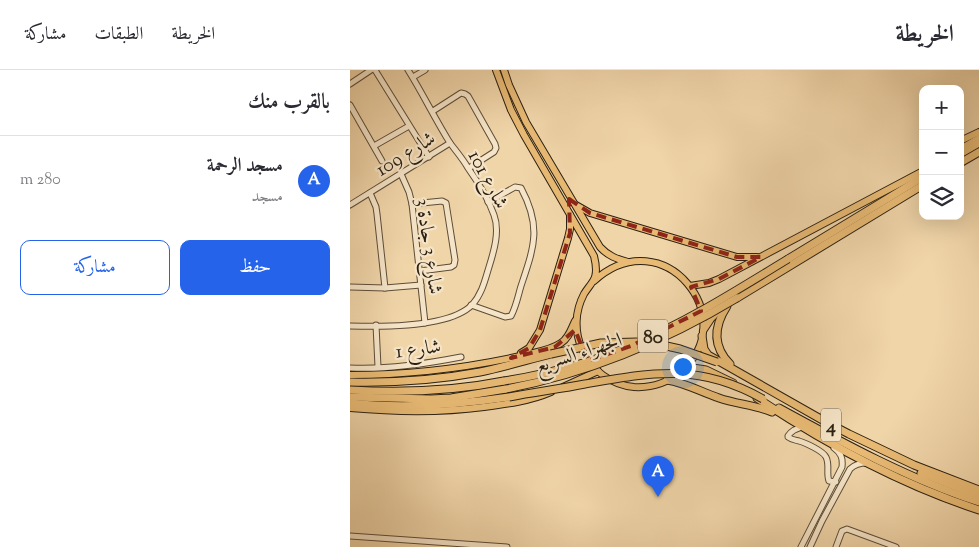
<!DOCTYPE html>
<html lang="ar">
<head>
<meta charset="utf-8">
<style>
	:root { --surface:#fff; --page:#f2f2f3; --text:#2b2b33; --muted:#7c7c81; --line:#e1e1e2; --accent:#2563eb }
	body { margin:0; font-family:"Sorts Mill Goudy",Amiri,serif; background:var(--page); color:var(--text); direction:rtl }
	.controls { position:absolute; right:15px; top:15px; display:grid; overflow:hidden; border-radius:10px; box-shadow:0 5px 20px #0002 }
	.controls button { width:45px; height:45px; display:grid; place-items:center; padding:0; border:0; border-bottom:1px solid var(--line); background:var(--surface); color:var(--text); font:25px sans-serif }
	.you { position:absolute; left:332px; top:296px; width:18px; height:18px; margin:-12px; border:4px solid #fff; border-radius:50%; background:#1a73e8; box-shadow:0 0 0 8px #1a73e833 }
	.badge { display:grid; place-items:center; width:32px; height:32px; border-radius:50%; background:var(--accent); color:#fff; font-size:16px; font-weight:700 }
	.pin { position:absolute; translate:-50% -41px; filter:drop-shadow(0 1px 2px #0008) }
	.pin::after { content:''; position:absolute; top:26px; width:18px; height:15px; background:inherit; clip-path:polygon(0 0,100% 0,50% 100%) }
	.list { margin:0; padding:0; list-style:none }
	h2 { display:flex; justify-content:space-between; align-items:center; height:65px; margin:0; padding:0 20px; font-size:21px }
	h2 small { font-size:16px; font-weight:400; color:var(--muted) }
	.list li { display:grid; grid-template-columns:32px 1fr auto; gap:15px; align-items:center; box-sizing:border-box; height:90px; padding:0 20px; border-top:1px solid var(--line) }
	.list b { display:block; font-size:19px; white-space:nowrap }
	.list p { margin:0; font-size:16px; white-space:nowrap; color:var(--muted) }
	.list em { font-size:16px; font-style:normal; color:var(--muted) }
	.actions { display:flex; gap:10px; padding:15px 20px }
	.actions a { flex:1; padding:11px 0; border:1px solid var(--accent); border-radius:10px; text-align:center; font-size:18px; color:var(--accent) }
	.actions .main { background:var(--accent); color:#fff }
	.icon { flex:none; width:28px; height:28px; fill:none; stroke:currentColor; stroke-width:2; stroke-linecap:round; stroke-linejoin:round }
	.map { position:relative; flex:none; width:629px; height:477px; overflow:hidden; direction:ltr }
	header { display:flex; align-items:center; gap:30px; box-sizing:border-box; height:70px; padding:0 25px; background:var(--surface); border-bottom:1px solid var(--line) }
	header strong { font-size:24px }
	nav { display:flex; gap:28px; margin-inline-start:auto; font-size:18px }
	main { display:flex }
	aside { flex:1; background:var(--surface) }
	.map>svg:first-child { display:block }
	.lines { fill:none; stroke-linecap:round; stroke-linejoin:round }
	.minor-casing { stroke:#5c4d38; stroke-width:7 }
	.major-casing { stroke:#2b2012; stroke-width:8 }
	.highway-casing { stroke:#2b2012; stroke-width:9 }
	.minor { stroke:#f5e4c7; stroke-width:5 }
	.major { stroke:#e8ba74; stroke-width:6 }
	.highway { stroke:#e8ba74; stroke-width:7 }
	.highway-bridge-casing { stroke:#2b2012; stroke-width:9; stroke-linecap:butt }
	.highway-bridge { stroke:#e8ba74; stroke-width:7 }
	.marked { fill:none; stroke:#8f2418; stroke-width:4; stroke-dasharray:10 6; stroke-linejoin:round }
	.labels { text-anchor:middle; stroke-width:4.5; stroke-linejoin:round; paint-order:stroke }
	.shield { fill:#f5e4c7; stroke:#685b48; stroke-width:1 }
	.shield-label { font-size:19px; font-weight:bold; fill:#2b2012 }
	.street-label { font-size:20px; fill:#2b2012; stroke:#f5e4c7 }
</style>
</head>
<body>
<header>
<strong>الخريطة</strong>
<nav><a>الخريطة</a><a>الطبقات</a><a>مشاركة</a></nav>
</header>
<main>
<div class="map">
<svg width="629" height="477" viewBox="0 0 629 477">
	<rect width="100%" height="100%" fill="#f0d5a9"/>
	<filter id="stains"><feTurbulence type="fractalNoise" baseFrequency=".004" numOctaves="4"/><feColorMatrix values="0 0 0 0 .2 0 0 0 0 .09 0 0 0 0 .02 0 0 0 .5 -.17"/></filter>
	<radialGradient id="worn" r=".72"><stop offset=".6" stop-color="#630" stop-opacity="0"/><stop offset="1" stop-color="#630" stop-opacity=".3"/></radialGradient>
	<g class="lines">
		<g class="minor-casing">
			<g id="minor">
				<polyline points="25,0 79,87"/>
				<polyline points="63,7 75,0"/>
				<polyline points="0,14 21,0"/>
				<polyline points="0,35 32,91"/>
				<polyline points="83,41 111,23 115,24 118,26 145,74 146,78 144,82 119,98"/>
				<polyline points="24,76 59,56"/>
				<polyline points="51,104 59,122 62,134 75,253"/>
				<polyline points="20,123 26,137 27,144 35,218"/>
				<polyline points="62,134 92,131 96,133 105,190 104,195 101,197 70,201"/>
				<polyline points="0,135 100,73"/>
				<polyline points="0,217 35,218 71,215"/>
				<path d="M121,235l34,12 6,-1c5,-9 7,-20 10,-30 13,-39 21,-59 0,-98l-6,-1 -27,15"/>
				<polyline points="26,255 28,297"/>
				<path d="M0,256c31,1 99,2 122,-21 10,-11 13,-25 17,-38 5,-16 11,-36 5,-52 -6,-17 -16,-33 -26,-47 -5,-9 -12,-17 -18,-25 -15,-24 -27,-49 -42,-73"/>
				<path d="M0,298c37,2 75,-4 111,-11"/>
				<path d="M452,357c-6,2 -10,3 -14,9v1c4,3 7,3 11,4 7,2 24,10 27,16 4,8 0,16 3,24l7,1"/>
				<polyline points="0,466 157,477"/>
				<path d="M451,477l41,-80c1,-9 -1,-14 -8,-19"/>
				<path d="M460,477l12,-26 28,-52c5,-5 11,-6 17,-6"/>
				<polyline points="486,477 492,461 497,459 546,477"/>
			</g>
		</g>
		<g class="major-casing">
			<g id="major">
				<path d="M146,0l15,40 13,25 70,121c2,8 4,18 -1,25 -3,5 -6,8 -9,13 -9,17 -10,37 -2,55 9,21 29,36 52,38 17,1 33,-4 46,-15 64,-52 -16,-154 -86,-91"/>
				<path d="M154,0l5,15 17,37 74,125c8,9 17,12 28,15"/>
				<polyline points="610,71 629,62"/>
				<polyline points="610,79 629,68"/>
				<polyline points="226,135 240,143 387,187 407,187"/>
				<polyline points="340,216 359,213 369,209 573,101"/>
				<polyline points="353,261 361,249 370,240"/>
				<polyline points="171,283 179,278 190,260 218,168 220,159 220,145"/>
				<path d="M0,305c59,0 117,-7 175,-20 11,-3 26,-5 36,-12 8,-5 10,-14 14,-22"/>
				<polyline points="213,317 248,301"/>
				<path d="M0,338c45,4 89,5 134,-1 23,-3 46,-6 67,-15"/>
			</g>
		</g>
		<g class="highway-casing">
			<g id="highway">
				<polyline points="610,84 629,73"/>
				<polyline points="610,93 629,82"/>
				<polyline points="438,189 573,107"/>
				<polyline points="387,228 573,115"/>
				<path d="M377,236c-13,20 -15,40 3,58"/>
				<polyline points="352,266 354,279 358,285 476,352 499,364 564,395 629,420"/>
				<polyline points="336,297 356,300 383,313"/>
				<path d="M317,310c19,3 34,12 52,18 17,6 36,7 53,14"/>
				<path d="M0,312c44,1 87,-2 130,-10 24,-5 47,-12 71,-18"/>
				<path d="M0,320c51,3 104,1 154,-9"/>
				<polyline points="0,327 81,329 101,328 156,319"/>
				<path d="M407,328c69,46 143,86 222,112"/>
				<path d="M0,333c54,6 106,2 159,-6"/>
				<path d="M429,338c64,35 130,71 200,94"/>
				<polyline points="571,403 629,426"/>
			</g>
		</g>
		<use href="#minor" class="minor"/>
		<use href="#major" class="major"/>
		<use href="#highway" class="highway"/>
		<g class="highway-bridge-casing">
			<g id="highway-bridge">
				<polyline points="303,273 330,279 367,292"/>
				<polyline points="201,284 251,273 287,272"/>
				<path d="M154,311c43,-7 87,-18 128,-36 55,-23 105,-55 156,-86"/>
				<path d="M156,319c84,-16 158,-47 231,-91"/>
				<path d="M159,327c25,-5 51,-8 76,-13 69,-12 114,-21 178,15"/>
			</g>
		</g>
		<use href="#highway-bridge" class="highway-bridge"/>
	</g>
	<path class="marked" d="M219,129l21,14 147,44h24l-42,22 -28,8 10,24 -70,35 -43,15 -13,-31 -20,17 -44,11 18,-10 11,-18 30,-97z"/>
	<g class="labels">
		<g class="shield">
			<rect x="288" y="249.5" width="30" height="33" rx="4"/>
			<rect x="471" y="338.5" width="20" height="33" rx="4"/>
		</g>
		<g class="shield-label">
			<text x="303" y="273">80</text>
			<text x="481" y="362">4</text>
		</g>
		<g class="street-label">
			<text transform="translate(55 83) rotate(-32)" y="7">شارع 109</text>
			<text transform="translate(139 109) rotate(62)" y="7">شارع 101</text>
			<text transform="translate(80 176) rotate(82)" y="7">شارع 3 جادة 3</text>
			<text transform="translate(68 278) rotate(-7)" y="7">شارع 1</text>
			<text transform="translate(228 282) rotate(-18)" y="7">الجهراء السريع</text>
		</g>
	</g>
	<rect width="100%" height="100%" filter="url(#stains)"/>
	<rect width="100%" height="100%" fill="url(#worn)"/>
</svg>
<div class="controls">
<button>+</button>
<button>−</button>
<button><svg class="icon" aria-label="layers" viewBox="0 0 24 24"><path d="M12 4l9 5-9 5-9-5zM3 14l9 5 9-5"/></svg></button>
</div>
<div class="you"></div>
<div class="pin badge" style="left:308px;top:427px">A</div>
</div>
<aside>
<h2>بالقرب منك<small></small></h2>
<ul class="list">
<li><span class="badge">A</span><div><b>مسجد الرحمة</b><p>مسجد</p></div><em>280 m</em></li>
</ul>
<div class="actions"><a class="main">حفظ</a><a>مشاركة</a></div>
</aside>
</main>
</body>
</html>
